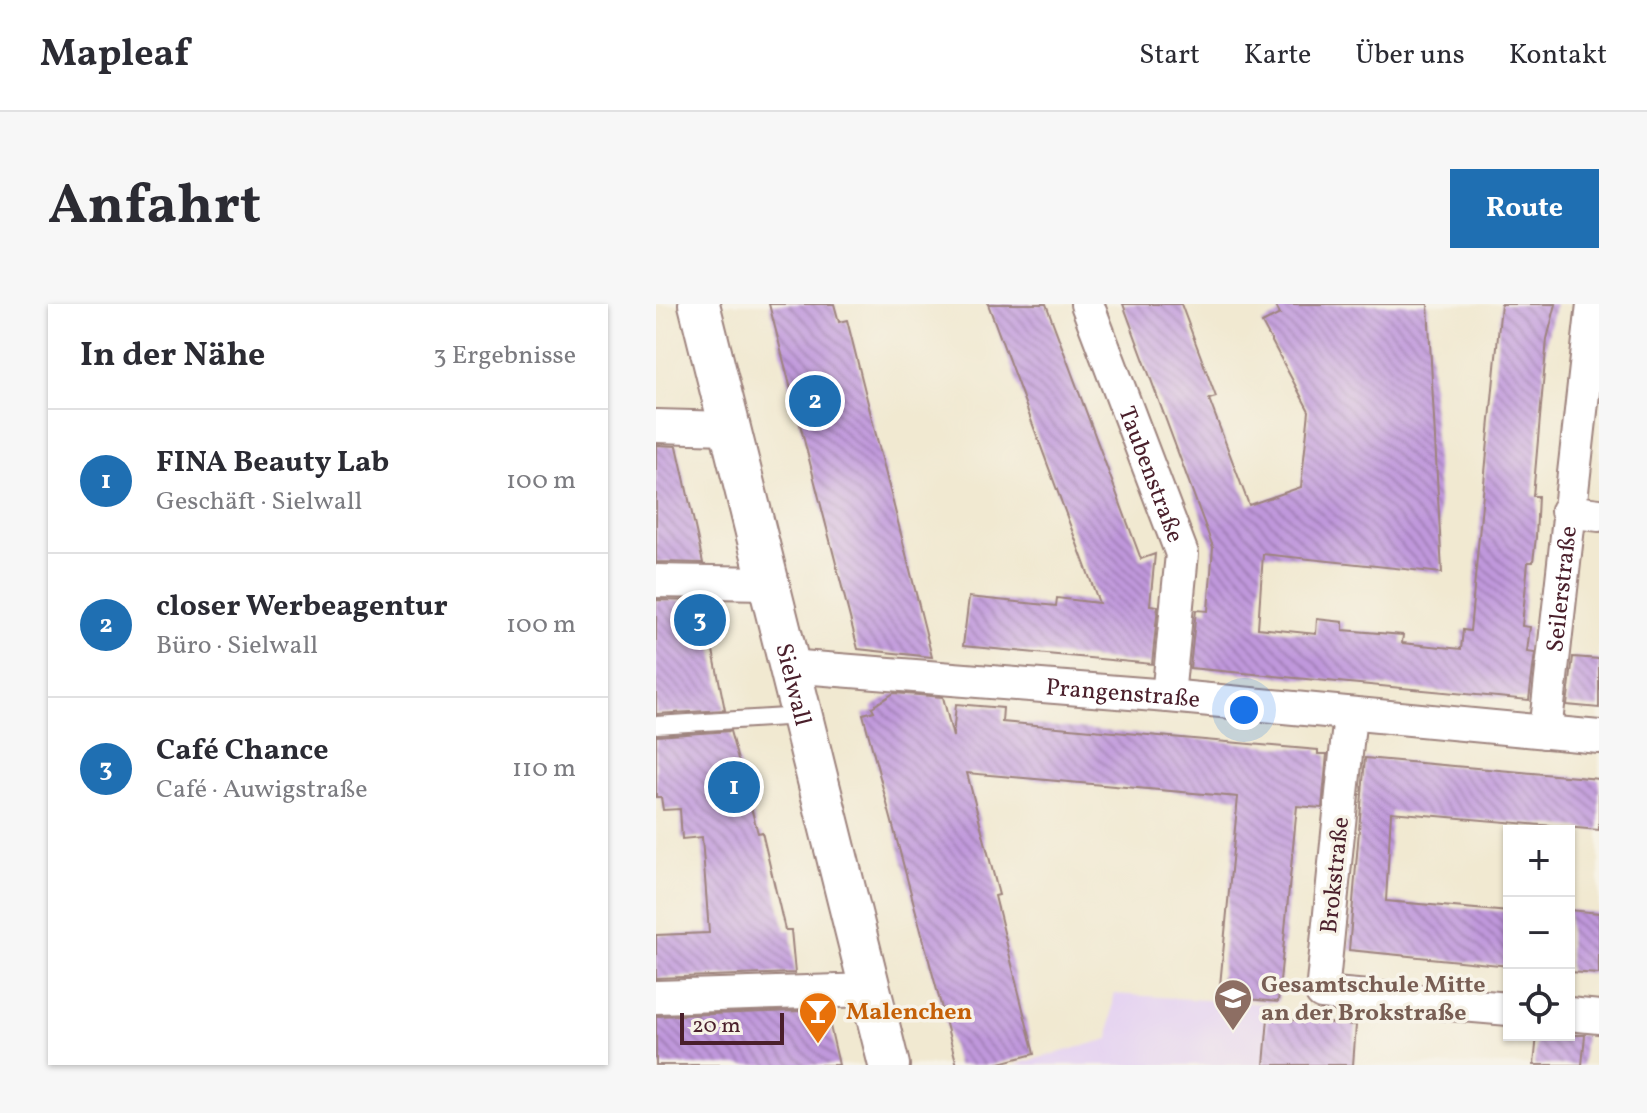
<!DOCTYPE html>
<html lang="de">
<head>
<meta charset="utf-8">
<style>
	:root { --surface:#fff; --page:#f7f7f7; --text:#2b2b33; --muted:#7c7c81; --line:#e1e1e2; --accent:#1f6fb2 }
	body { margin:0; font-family:Vollkorn,serif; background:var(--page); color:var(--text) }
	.controls { position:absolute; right:24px; bottom:24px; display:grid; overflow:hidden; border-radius:0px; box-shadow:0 2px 6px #0004 }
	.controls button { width:72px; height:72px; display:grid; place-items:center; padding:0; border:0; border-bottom:2px solid var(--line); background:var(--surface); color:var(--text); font:40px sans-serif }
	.scale { position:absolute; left:24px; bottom:20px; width:104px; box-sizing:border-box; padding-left:8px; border:4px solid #4a1f2b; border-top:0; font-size:22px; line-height:28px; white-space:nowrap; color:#4a1f2b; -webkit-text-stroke:6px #f7f3e8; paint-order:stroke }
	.you { position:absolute; left:588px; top:406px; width:28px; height:28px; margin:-20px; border:6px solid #fff; border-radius:50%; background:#1a73e8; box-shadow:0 0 0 12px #1a73e833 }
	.badge { display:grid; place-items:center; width:52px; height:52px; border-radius:50%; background:var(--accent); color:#fff; font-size:26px; font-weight:700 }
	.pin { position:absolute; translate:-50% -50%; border:4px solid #fff; box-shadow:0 2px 8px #0006 }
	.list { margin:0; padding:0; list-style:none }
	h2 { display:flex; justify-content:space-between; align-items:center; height:104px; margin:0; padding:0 32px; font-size:34px }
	h2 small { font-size:26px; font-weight:400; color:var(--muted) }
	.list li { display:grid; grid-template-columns:52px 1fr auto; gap:24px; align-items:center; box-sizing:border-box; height:144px; padding:0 32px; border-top:2px solid var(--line) }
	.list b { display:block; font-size:30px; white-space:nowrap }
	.list p { margin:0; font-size:26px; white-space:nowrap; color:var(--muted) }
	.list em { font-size:26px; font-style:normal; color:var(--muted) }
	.icon { flex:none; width:44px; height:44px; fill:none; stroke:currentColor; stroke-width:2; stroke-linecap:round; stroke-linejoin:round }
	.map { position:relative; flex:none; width:943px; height:761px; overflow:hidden; border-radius:0px }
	header { display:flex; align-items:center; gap:48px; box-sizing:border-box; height:112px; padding:0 40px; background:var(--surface); border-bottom:2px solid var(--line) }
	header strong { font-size:38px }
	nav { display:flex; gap:44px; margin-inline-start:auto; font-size:28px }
	.intro { display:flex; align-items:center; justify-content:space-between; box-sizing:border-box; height:192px; padding:0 48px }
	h1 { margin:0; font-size:56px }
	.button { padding:20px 36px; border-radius:0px; background:var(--accent); color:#fff; font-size:28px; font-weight:700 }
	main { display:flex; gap:48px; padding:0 48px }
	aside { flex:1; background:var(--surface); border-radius:0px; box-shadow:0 2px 6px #0004 }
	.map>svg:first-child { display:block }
	.built { fill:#e5d3f1 }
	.building { fill:url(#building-back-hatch) }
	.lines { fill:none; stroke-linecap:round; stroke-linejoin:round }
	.service-casing { stroke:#9e847e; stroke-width:20 }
	.minor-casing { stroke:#9e847e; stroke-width:36 }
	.tertiary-casing { stroke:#9e847e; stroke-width:44 }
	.service { stroke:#fff; stroke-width:16 }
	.minor { stroke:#fff; stroke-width:32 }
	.tertiary { stroke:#fff; stroke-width:40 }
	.labels { text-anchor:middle; stroke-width:7; stroke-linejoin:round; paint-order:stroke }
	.street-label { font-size:24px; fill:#4a1f2b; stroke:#f7f3e8 }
	.education-label { font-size:24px; font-weight:bold; fill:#785e54; stroke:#f7f3e8; text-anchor:start }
	.food-label { font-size:24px; font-weight:bold; fill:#c56008; stroke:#f7f3e8; text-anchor:start }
</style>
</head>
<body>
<header>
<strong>Mapleaf</strong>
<nav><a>Start</a><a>Karte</a><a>Über uns</a><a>Kontakt</a></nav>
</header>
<div class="intro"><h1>Anfahrt</h1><a class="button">Route</a></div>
<main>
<aside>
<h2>In der Nähe<small>3 Ergebnisse</small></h2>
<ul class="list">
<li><span class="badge">1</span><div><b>FINA Beauty Lab</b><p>Geschäft · Sielwall</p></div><em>100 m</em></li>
<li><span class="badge">2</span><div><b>closer Werbeagentur</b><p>Büro · Sielwall</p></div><em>100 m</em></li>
<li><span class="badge">3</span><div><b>Café Chance</b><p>Café · Auwigstraße</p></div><em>110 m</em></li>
</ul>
</aside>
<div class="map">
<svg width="943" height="761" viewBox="0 0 943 761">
	<defs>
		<pattern id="building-back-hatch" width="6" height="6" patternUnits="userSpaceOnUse" patternTransform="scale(2)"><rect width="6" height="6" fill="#c098dc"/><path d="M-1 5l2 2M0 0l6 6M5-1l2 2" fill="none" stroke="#9e7bb3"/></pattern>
	</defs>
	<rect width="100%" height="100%" fill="#f7f3e8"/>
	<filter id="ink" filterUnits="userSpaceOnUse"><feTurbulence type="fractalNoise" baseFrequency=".0125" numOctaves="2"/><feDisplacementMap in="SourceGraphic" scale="16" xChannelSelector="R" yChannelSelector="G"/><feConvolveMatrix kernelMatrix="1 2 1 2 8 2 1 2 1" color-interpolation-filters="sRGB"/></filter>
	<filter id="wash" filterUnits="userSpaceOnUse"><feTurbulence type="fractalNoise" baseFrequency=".006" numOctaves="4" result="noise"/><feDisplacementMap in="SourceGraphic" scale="32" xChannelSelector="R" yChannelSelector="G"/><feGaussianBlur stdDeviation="1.8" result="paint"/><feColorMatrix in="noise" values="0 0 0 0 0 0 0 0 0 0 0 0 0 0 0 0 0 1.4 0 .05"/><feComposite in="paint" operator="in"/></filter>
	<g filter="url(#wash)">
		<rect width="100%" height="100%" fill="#f1e9d1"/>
		<polygon class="built" points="458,690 613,700 612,714 700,721 697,761 357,761 453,735"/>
		<g id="blocks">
			<g class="building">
				<polygon points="113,0 178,0 183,18 191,16 276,353 202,345"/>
				<polygon points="332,0 390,0 485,255 499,250 494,301 502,302 496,360 307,342 313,293 400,302 401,294 443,299"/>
				<polygon points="467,0 525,0 560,93 553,95 593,201 645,183 653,107 606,19 624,10 619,0 772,0 786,269 607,250 602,324 660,330 661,315 687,318 687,326 747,331 746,339 805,345 807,326 814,327 845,0 900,0 891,35 877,192 882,192 880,233 877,258 872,258 866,322 874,323 871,348 879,349 873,396 534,364 540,306 552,307 557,243"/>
				<polygon points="0,141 21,142 47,259 0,258"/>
				<polygon points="0,296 47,297 69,406 0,410"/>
				<polygon points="917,353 943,355 943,404 911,401"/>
				<polygon points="238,389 287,393 297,433 300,400 347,404 346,418 662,446 662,450 671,450 666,504 641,502 622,698 563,692 582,493 311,469 343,591 339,592 378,750 336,761 301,761 207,410 218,407 216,403"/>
				<polygon points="74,427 102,529 106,528 129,626 135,626 139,669 0,674 0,631 53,629 46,533 26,535 24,505 7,506 5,493 0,493 0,432"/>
				<polygon points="709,454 943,475 943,526 735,508 730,597 853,608 853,662 693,646"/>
				<polygon points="913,606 943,609 943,670 913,668"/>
				<polygon points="141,707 171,709 183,761 0,761 0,712"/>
				<polygon points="612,714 700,721 697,761 608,761"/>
				<polygon points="881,731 929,731 926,761 878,761"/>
			</g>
		</g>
	</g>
	<g filter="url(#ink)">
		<use href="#blocks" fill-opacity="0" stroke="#9e847e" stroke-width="2"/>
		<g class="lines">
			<g class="service-casing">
				<polyline id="service" points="0,421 145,412"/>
			</g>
			<g class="minor-casing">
				<g id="minor">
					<path id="s1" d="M431,0l95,250 -14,142"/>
					<polyline points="0,122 72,124"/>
					<polyline points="911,207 943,211"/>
					<polyline points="0,277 110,279"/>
					<path id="s2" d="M132,362l380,30 431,41"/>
					<polyline points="694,410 666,689 853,705"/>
					<path id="s3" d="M889,428l48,-428"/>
					<polyline points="0,693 214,686"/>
					<polyline points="913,710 943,713"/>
				</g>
			</g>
			<g class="tertiary-casing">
				<g id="tertiary">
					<path id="s4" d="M43,0l190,761"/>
				</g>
			</g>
			<use href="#service" class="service"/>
			<use href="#minor" class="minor"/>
			<use href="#tertiary" class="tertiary"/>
		</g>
	</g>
	<defs>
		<g id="school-pin" transform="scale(2)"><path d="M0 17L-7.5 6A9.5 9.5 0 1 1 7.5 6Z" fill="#8d6e63" stroke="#f7f3e8"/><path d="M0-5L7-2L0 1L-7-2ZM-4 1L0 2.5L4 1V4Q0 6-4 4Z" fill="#fff"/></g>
		<g id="bar-pin" transform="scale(2)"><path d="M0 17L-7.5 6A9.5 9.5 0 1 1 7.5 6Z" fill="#e8710a" stroke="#f7f3e8"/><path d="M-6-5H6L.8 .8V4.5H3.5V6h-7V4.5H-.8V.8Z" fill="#fff"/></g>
	</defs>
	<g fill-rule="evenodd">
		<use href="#school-pin" x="577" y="694"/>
		<use href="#bar-pin" x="162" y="707"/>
	</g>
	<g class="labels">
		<g class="street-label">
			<text dy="8" stroke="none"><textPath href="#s1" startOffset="182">Taubenstraße</textPath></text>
			<text dy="8" stroke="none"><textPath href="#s3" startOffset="144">Seilerstraße</textPath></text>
			<text dy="8" stroke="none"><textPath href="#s4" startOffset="392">Sielwall</textPath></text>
			<text dy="8" stroke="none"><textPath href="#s2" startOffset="336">Prangenstraße</textPath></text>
			<text transform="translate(678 571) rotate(-84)" y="8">Brokstraße</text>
		</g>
		<g class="education-label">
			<text x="605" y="688">Gesamtschule Mitte<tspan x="605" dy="28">an der Brokstraße</tspan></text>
		</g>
		<g class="food-label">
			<text x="190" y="715">Malenchen</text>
		</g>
	</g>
</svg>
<div class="controls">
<button>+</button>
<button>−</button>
<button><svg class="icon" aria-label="locate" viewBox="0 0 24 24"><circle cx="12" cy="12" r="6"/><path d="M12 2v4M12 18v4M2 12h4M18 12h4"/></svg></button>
</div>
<div class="scale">20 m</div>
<div class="you"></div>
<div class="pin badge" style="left:78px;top:483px">1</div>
<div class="pin badge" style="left:159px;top:97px">2</div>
<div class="pin badge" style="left:44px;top:316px">3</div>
</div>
</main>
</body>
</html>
